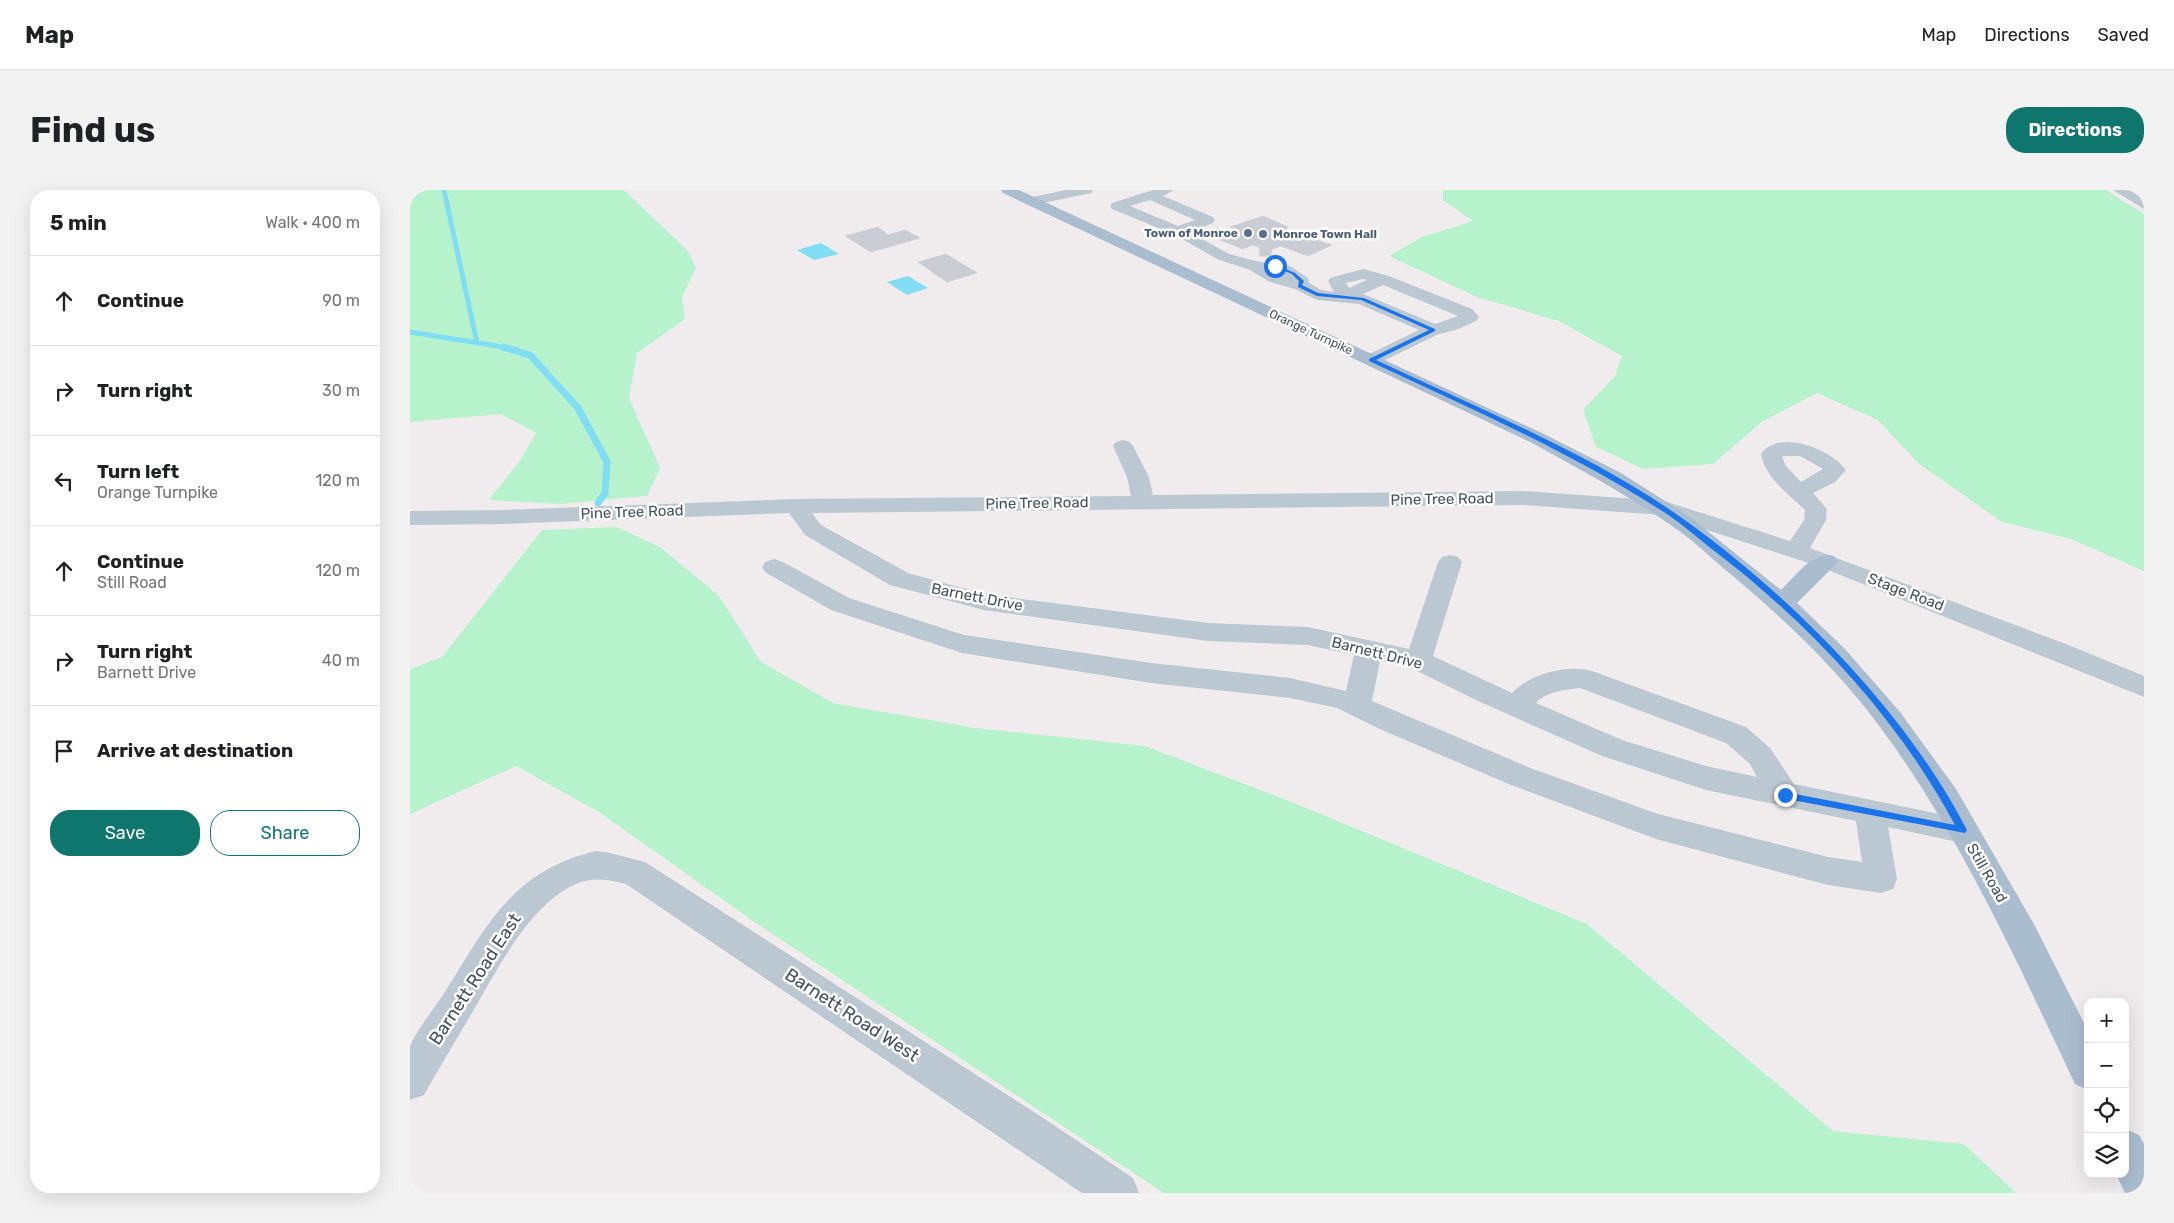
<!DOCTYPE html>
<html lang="en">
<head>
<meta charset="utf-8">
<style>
	:root { --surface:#fff; --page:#f2f2f2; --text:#202124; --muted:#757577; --line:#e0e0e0; --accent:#0f766e }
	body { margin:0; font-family:Rubik,sans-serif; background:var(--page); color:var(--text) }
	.controls { position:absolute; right:15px; bottom:15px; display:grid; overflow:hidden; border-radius:10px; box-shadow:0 5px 20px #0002 }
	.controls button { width:45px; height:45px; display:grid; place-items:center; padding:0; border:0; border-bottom:1px solid var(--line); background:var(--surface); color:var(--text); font:25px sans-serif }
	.stop { position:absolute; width:15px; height:15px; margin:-11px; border:4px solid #1a73e8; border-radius:50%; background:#fff }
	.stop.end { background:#1a73e8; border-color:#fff; box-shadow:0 1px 5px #0008 }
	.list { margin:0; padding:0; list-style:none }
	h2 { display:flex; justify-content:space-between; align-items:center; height:65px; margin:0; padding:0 20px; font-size:21px }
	h2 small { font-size:16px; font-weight:400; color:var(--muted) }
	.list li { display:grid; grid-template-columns:32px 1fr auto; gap:15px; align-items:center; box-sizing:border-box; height:90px; padding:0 20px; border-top:1px solid var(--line) }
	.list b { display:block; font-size:19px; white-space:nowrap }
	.list p { margin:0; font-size:16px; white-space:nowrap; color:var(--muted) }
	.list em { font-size:16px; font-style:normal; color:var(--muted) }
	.actions { display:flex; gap:10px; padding:15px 20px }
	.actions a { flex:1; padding:11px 0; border:1px solid var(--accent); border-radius:20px; text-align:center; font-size:18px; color:var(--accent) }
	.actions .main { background:var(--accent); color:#fff }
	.icon { flex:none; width:28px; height:28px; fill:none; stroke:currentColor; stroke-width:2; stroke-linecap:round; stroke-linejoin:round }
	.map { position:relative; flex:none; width:1734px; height:1003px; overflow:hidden; border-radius:20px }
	header { display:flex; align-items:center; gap:30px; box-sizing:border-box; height:70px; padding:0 25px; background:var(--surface); border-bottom:1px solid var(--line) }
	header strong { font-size:24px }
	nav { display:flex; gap:28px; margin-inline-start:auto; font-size:18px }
	.intro { display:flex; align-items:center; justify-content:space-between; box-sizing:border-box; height:120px; padding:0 30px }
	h1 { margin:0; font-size:35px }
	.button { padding:12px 22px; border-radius:20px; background:var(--accent); color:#fff; font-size:18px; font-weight:700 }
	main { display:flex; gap:30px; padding:0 30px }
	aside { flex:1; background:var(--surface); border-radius:20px; box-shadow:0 5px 20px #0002 }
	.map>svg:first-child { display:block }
	.green { fill:#b6f2cc }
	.water { fill:#80ddf3 }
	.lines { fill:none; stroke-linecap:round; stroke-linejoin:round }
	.stream-far1 { stroke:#80ddf3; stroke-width:5 }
	.stream { stroke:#80ddf3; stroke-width:7 }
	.building { fill:#c9ccd2; stroke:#d0d3d9 }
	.minor { fill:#bcc8d1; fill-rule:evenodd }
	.major { fill:#aabdcf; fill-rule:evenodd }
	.route { fill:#1a73e8 }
	.service-dot { fill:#5c6f8a; stroke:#fff; stroke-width:2 }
	.labels { text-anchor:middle; stroke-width:5; stroke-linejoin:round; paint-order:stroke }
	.far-service-label { font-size:12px; font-weight:bold; fill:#4e5e75; stroke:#fff; text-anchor:end }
	.far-street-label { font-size:12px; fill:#44515c; stroke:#fff }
	.street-label { font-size:15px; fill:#44515c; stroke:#fff }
	.near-street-label { font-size:18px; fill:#44515c; stroke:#fff }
</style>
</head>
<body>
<header>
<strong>Map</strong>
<nav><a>Map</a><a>Directions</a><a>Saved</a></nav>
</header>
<div class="intro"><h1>Find us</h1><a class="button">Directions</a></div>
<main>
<aside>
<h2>5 min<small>Walk · 400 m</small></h2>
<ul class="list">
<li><svg class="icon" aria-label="ahead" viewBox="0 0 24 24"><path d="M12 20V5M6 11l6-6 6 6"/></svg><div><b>Continue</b></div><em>90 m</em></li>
<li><svg class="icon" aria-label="right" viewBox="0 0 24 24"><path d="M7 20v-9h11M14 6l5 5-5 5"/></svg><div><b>Turn right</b></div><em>30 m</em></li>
<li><svg class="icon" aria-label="left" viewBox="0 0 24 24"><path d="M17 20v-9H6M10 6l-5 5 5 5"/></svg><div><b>Turn left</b><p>Orange Turnpike</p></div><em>120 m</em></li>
<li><svg class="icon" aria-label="ahead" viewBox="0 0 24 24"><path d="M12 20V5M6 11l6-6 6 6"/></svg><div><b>Continue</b><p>Still Road</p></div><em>120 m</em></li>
<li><svg class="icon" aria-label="right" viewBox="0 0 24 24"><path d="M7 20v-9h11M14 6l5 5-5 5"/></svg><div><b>Turn right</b><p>Barnett Drive</p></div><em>40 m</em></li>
<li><svg class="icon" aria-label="arrive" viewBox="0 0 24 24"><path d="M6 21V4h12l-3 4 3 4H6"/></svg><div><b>Arrive at destination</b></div></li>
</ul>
<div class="actions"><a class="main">Save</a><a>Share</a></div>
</aside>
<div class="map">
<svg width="1734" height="1003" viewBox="0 0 1734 1003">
	<rect width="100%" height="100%" fill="#f0eced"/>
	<g class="green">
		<polygon points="0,0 214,0 278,61 286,78 272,107 275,129 227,163 219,208 250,278 237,306 148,314 79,310 111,269 126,243 91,224 0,232"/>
		<polygon points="1033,0 1696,0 1734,24 1734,381 1661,349 1592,332 1508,273 1468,230 1407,203 1353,231 1303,274 1233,279 1186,257 1173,220 1205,186 1212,166 1149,131 1067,107 979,66 1012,47 1063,31 1033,10"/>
		<polygon points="207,337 250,357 309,406 351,472 423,513 565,538 735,556 879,611 1177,734 1423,941 1554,954 1606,1003 754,1003 346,733 189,622 106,576 0,624 0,479 32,467 132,340"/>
	</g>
	<g class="water">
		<polygon points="411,53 429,64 404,70 387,60"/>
		<polygon points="498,86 518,98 497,105 477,92"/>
	</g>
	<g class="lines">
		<g class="stream-far1">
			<polyline points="34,0 67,153"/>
			<polyline points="0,142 100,158"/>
		</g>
		<polyline class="stream" points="93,157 120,165 168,218 197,272 195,303 188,313"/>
	</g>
	<g class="building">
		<polygon points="853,26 878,37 875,39 922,55 898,66 871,56 861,60 862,66 850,66 849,57 842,55 833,59 805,48 827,39 820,37"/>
		<polygon points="468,37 478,45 495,40 510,48 461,62 435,46"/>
		<polygon points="536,64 567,83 537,92 508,72"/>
	</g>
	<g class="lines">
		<g class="minor">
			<polygon points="656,0 683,0 681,3 623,15 616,11 618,8"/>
			<path d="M743,0h21l-11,6 50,21 2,3 -2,3 -23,9 39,22 26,7 35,5 18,12 1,5 12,7 13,2 -6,-11 2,-3 33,-9 26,7 83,33 7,8 -3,4 -20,9 -17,4 -62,30h-12l-3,-4 3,-4 54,-26 -60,-26 -42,-4 -22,-11 -25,-7 -22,-13 -29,-9 -46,-26 -61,-25 -2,-3 2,-3zM740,10l45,20 -17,6 -48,-20zM953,89l4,1 -18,8 -3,-5zM973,95l75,31 -23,8 -72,-30z"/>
			<polygon points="1703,0 1720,0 1734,9 1734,19"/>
			<path d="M713,250l7,2 3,4 16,31 4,18 371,-4 140,10 126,40 14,-21 1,-10c-16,-16 -40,-32 -44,-56 18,-26 70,-5 85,16l-11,12 -22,11 14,16 -1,11 -16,28 256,96 78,32v21l-326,-131 -157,-51 -137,-10 -712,8 9,12 87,48 76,21 224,29 100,4 101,22 29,-87 4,-5 8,-2 8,2 4,5 -29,94 79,37c18,-19 54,-29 80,-22l154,56 24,21 24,36 179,37 5,9 -5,9 -11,4 -74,-16 9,52 -4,10 -12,4 -53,-8 -172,-46 -145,-54 -129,-55 -45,-22 -47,-10 -139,-15 -189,-30 -131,-43 -66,-38 -3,-5 3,-5 9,-3 9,3 66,36 115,37 187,28 139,15 56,13 8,-36 -46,-10 -100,-4 -224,-31 -94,-25 -85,-50 -16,-22 -286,11 -93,1v-14l93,-1 292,-11 336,-3 -4,-19 -14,-31 3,-4zM1375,266h15l23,13 -22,13 -15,-16 -4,-9zM970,471l31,7 67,33 124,55 104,34 150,31 6,41 -34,-5 -170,-43 -125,-45 -161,-68zM1170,498l146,55 24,21 7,13 -51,-11 -84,-26 -86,-37c11,-12 29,-13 44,-15z"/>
			<path d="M186,661l14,2 35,9 389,250 99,66 6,15h-57l-456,-309c-16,-4 -29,-7 -45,-2 -48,17 -81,83 -105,124 -17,29 -35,59 -52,89l-14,5c0,-14 0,-40 0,-53 3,-12 25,-40 33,-52 43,-68 68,-124 153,-144z"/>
		</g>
		<g class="major">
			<path d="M591,0h18l525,244 77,39 69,44 91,73c15,-14 32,-40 53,-34l4,5 -4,5 -37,37 48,46 55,63 56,77 79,137 53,105v59l-13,-6c-58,-122 -114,-248 -195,-357 -45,-61 -100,-112 -158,-160 -16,-14 -32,-29 -50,-41 -46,-32 -94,-58 -142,-84l-527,-249z"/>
			<polygon points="1715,939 1729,945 1734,954 1734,1003 1715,1003 1706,984 1715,984"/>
		</g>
	</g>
	<path class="route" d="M866,75l19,8 9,8 -2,4 16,8 46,5 71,31v2l-59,29c97,46 200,87 290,147 115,78 237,199 301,323l-2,3 -183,-35v-5l3,-1 170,33c-59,-110 -149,-205 -247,-279 -16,-13 -32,-27 -49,-37 -92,-59 -192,-102 -290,-148v-2l60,-29 -68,-30 -44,-4 -19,-9 1,-6 -7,-7 -20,-8z"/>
	<g class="service-dot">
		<circle cx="838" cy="43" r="5"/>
		<circle cx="853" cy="44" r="5"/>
	</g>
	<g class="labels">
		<g class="far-service-label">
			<text x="828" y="47">Town of Monroe</text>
			<text x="863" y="48" text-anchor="start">Monroe Town Hall</text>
		</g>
		<g class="far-street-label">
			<text transform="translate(901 142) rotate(25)" y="4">Orange Turnpike</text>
		</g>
		<g class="street-label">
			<text transform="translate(1032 309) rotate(-1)" y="5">Pine Tree Road</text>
			<text transform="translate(627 313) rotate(-1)" y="5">Pine Tree Road</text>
			<text transform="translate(222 322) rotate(-2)" y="5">Pine Tree Road</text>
			<text transform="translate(1496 402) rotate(21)" y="5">Stage Road</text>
			<text transform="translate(567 407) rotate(11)" y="5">Barnett Drive</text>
			<text transform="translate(967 463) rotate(14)" y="5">Barnett Drive</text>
			<text transform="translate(1577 683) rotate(60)" y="5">Still Road</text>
		</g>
		<g class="near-street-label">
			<text transform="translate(65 789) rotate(-57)" y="6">Barnett Road East</text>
			<text transform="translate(442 825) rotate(33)" y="6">Barnett Road West</text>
		</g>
	</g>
</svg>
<div class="controls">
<button>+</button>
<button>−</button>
<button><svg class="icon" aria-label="locate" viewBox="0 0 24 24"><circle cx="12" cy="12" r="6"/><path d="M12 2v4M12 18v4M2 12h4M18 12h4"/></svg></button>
<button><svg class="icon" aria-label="layers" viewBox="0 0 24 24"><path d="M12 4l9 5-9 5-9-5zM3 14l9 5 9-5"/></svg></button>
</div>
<div class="stop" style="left:865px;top:76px"></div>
<div class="stop end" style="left:1375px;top:605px"></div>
</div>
</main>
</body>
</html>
